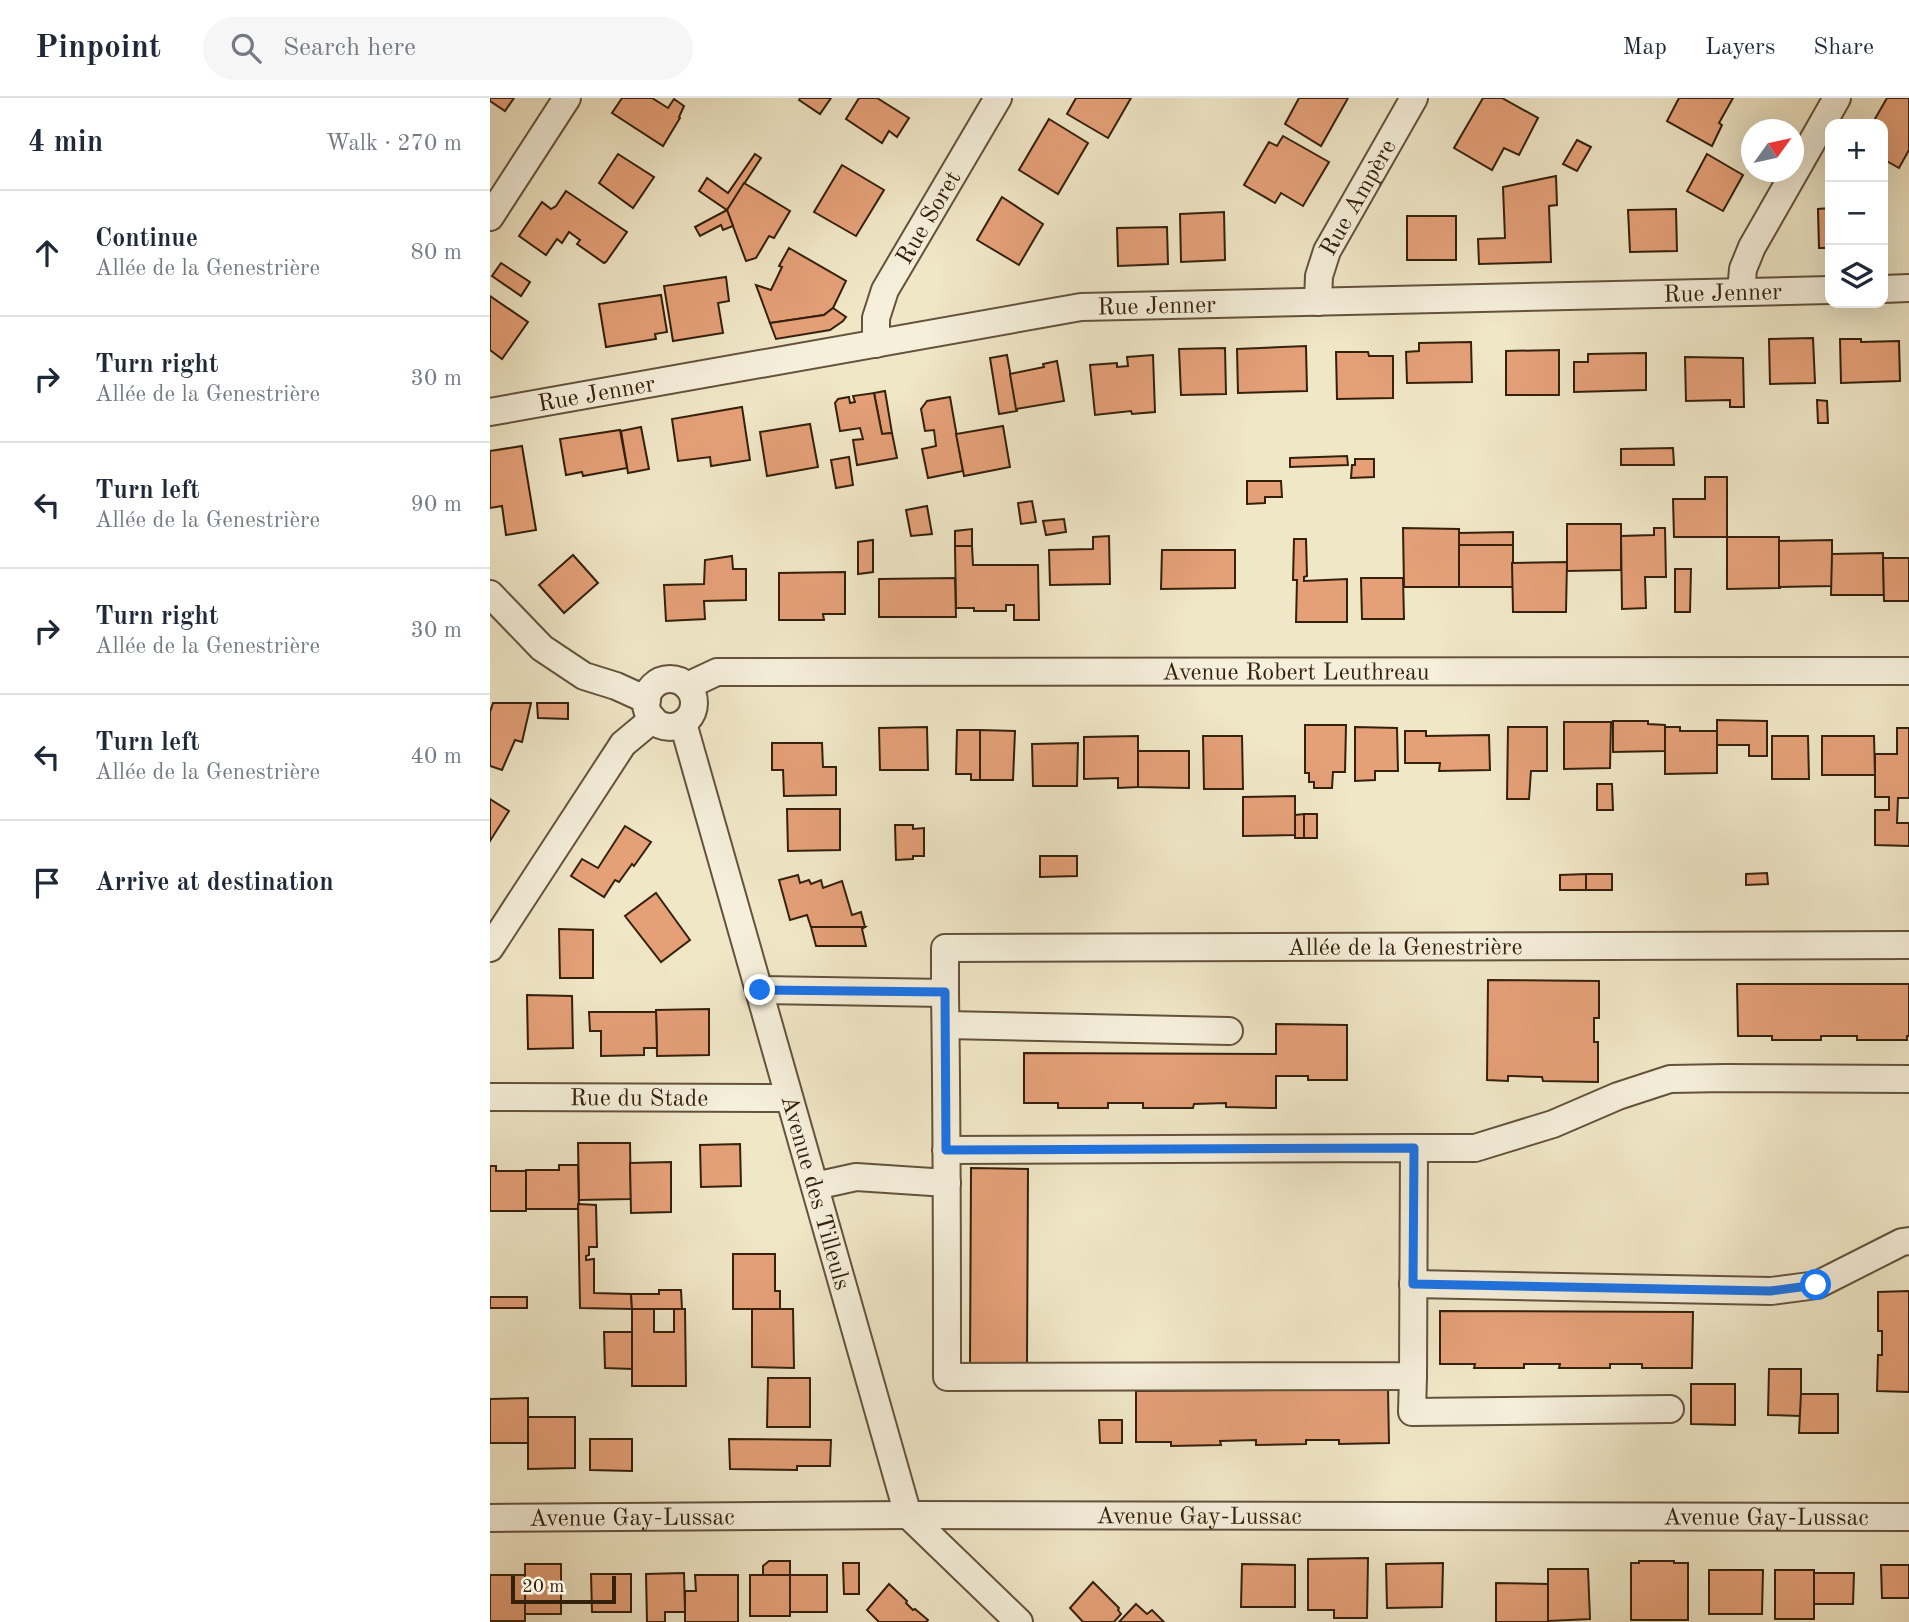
<!DOCTYPE html>
<html lang="en">
<head>
<meta charset="utf-8">
<style>
	:root { --surface:#fff; --page:#f6f6f7; --text:#1f2937; --muted:#747a83; --line:#e0e1e3 }
	body { margin:0; font-family:"Old Standard TT",serif; background:var(--page); color:var(--text) }
	.controls { position:absolute; right:21px; top:21px; display:grid; overflow:hidden; border-radius:14px; box-shadow:0 7px 28px #0002 }
	.controls button { width:63px; height:63px; display:grid; place-items:center; padding:0; border:0; border-bottom:2px solid var(--line); background:var(--surface); color:var(--text); font:35px sans-serif }
	.compass { position:absolute; left:1251px; top:21px; width:63px; height:63px; border-radius:50%; background:var(--surface); box-shadow:0 7px 28px #0002; rotate:57deg }
	.scale { position:absolute; left:21px; bottom:18px; width:105px; box-sizing:border-box; padding-left:7px; border:4px solid #35200c; border-top:0; font-size:19px; line-height:24px; white-space:nowrap; color:#35200c; -webkit-text-stroke:5px #f5efdb; paint-order:stroke }
	.stop { position:absolute; width:21px; height:21px; margin:-16px; border:5px solid #1a73e8; border-radius:50%; background:#fff }
	.stop.end { background:#1a73e8; border-color:#fff; box-shadow:0 2px 7px #0008 }
	.list { margin:0; padding:0; list-style:none }
	h2 { display:flex; justify-content:space-between; align-items:center; height:91px; margin:0; padding:0 28px; font-size:30px }
	h2 small { font-size:23px; font-weight:400; color:var(--muted) }
	.list li { display:grid; grid-template-columns:46px 1fr auto; gap:21px; align-items:center; box-sizing:border-box; height:126px; padding:0 28px; border-top:2px solid var(--line) }
	.list b { display:block; font-size:26px; white-space:nowrap }
	.list p { margin:0; font-size:23px; white-space:nowrap; color:var(--muted) }
	.list em { font-size:23px; font-style:normal; color:var(--muted) }
	.icon { flex:none; width:38px; height:38px; fill:none; stroke:currentColor; stroke-width:2; stroke-linecap:round; stroke-linejoin:round }
	.map { position:relative; flex:none; width:1419px; height:1524px; overflow:hidden }
	header { display:flex; align-items:center; gap:42px; box-sizing:border-box; height:98px; padding:0 35px; background:var(--surface); border-bottom:2px solid var(--line) }
	header strong { font-size:33px }
	nav { display:flex; gap:38px; margin-inline-start:auto; font-size:24px }
	.search { width:490px; height:63px; background:var(--page); display:flex; align-items:center; gap:18px; box-sizing:border-box; padding:0 24px; border-radius:38px; color:var(--muted); font-size:26px }
	main { display:flex }
	aside { flex:1; background:var(--surface) }
	.map>svg:first-child { display:block }
	.building { fill:#e5a078; stroke:#35200c; stroke-width:2 }
	.lines { fill:none; stroke-linecap:round; stroke-linejoin:round }
	.street-casing { stroke:#64523b; stroke-width:30 }
	.street { stroke:#f5efdb; stroke-width:26 }
	.route { stroke:#1a73e8; stroke-width:9 }
	.labels { text-anchor:middle; stroke-width:5; stroke-linejoin:round; paint-order:stroke }
	.street-label { font-size:24px; fill:#35200c; stroke:#f5efdb }
</style>
</head>
<body>
<header>
<strong>Pinpoint</strong>
<div class="search"><svg class="icon" aria-label="search" viewBox="0 0 24 24"><circle cx="10" cy="10" r="6"/><path d="M15 15l6 6"/></svg>Search here</div>
<nav><a>Map</a><a>Layers</a><a>Share</a></nav>
</header>
<main>
<aside>
<h2>4 min<small>Walk · 270 m</small></h2>
<ul class="list">
<li><svg class="icon" aria-label="ahead" viewBox="0 0 24 24"><path d="M12 20V5M6 11l6-6 6 6"/></svg><div><b>Continue</b><p>Allée de la Genestrière</p></div><em>80 m</em></li>
<li><svg class="icon" aria-label="right" viewBox="0 0 24 24"><path d="M7 20v-9h11M14 6l5 5-5 5"/></svg><div><b>Turn right</b><p>Allée de la Genestrière</p></div><em>30 m</em></li>
<li><svg class="icon" aria-label="left" viewBox="0 0 24 24"><path d="M17 20v-9H6M10 6l-5 5 5 5"/></svg><div><b>Turn left</b><p>Allée de la Genestrière</p></div><em>90 m</em></li>
<li><svg class="icon" aria-label="right" viewBox="0 0 24 24"><path d="M7 20v-9h11M14 6l5 5-5 5"/></svg><div><b>Turn right</b><p>Allée de la Genestrière</p></div><em>30 m</em></li>
<li><svg class="icon" aria-label="left" viewBox="0 0 24 24"><path d="M17 20v-9H6M10 6l-5 5 5 5"/></svg><div><b>Turn left</b><p>Allée de la Genestrière</p></div><em>40 m</em></li>
<li><svg class="icon" aria-label="arrive" viewBox="0 0 24 24"><path d="M6 21V4h12l-3 4 3 4H6"/></svg><div><b>Arrive at destination</b></div></li>
</ul>
</aside>
<div class="map">
<svg width="1419" height="1524" viewBox="0 0 1419 1524">
	<rect width="100%" height="100%" fill="#f0e7c7"/>
	<filter id="stains"><feTurbulence type="fractalNoise" baseFrequency=".00286" numOctaves="4"/><feColorMatrix values="0 0 0 0 .2 0 0 0 0 .09 0 0 0 0 .02 0 0 0 .5 -.17"/></filter>
	<radialGradient id="worn" r=".72"><stop offset=".6" stop-color="#630" stop-opacity="0"/><stop offset="1" stop-color="#630" stop-opacity=".3"/></radialGradient>
	<g class="building">
		<polygon points="0,0 24,0 15,13 0,3"/>
		<polygon points="132,0 162,0 178,10 184,1 194,8 189,19 190,20 173,48 122,15"/>
		<polygon points="310,0 341,0 330,16 309,2"/>
		<polygon points="369,0 387,0 419,20 407,39 399,33 392,45 356,21"/>
		<polygon points="586,0 641,0 618,40 577,16"/>
		<polygon points="809,0 858,0 831,48 795,26"/>
		<polygon points="993,0 1012,0 1048,20 1029,57 1014,50 1002,72 964,50"/>
		<polygon points="1189,0 1243,0 1229,25 1232,27 1222,48 1177,23"/>
		<polygon points="1397,0 1419,0 1419,52 1409,70 1393,61 1393,26 1382,26"/>
		<polygon points="559,21 598,45 568,96 529,72"/>
		<polygon points="793,38 839,64 813,108 791,95 785,105 754,87 779,44 787,48"/>
		<polygon points="1087,42 1101,49 1087,73 1073,66"/>
		<polygon points="128,56 164,79 143,110 109,85"/>
		<polygon points="265,56 271,60 237,112 209,93 217,80 238,95"/>
		<polygon points="1217,56 1253,77 1233,113 1197,93"/>
		<polygon points="352,67 394,92 366,138 324,114"/>
		<polygon points="1066,78 1067,107 1059,108 1061,164 989,166 988,141 1015,140 1013,89"/>
		<polygon points="254,85 300,113 284,140 279,138 266,160 256,163 237,112"/>
		<polygon points="76,93 137,134 116,164 114,165 87,146 90,142 79,134 72,145 67,141 56,157 29,138 52,104 61,111 66,108"/>
		<polygon points="512,99 553,126 529,167 487,142"/>
		<polygon points="1340,110 1340,150 1329,150 1328,111"/>
		<polygon points="1186,111 1187,153 1140,154 1138,112"/>
		<polygon points="237,112 243,128 233,132 231,127 210,138 205,129"/>
		<polygon points="734,114 735,162 691,164 690,116"/>
		<rect x="917" y="118" width="49" height="44"/>
		<polygon points="677,129 678,166 628,168 627,130"/>
		<polygon points="299,150 356,183 343,210 334,217 280,225 266,187 281,192 292,169 289,168"/>
		<polygon points="11,165 40,184 31,198 2,178"/>
		<polygon points="236,179 239,203 228,205 233,235 183,243 174,188"/>
		<polygon points="171,197 177,234 165,236 166,241 116,249 109,206"/>
		<polygon points="0,198 38,224 12,261 0,252"/>
		<polygon points="343,210 356,219 353,223 340,232 286,241 280,225 334,217"/>
		<polygon points="1323,240 1325,285 1280,286 1279,241"/>
		<polygon points="1350,241 1371,241 1371,244 1409,243 1410,283 1351,285"/>
		<polygon points="981,244 982,284 917,285 916,254 929,253 929,245"/>
		<polygon points="816,248 817,293 748,295 747,251"/>
		<polygon points="735,250 736,296 691,297 689,251"/>
		<polygon points="1069,252 1069,297 1016,297 1016,253"/>
		<polygon points="846,254 878,254 879,258 903,258 903,300 847,301"/>
		<polygon points="1156,255 1156,292 1084,294 1084,264 1098,264 1098,256"/>
		<polygon points="517,257 527,313 509,316 500,260"/>
		<polygon points="663,257 665,314 642,316 641,313 605,317 600,267 627,265 627,269 638,268 637,259"/>
		<polygon points="1195,259 1253,260 1254,309 1240,309 1240,302 1196,303"/>
		<polygon points="567,263 574,303 526,311 520,276 554,269 553,266"/>
		<polygon points="395,293 402,335 392,336 384,295"/>
		<polygon points="384,295 392,336 402,335 407,360 367,367 363,342 373,341 370,330 350,333 345,305 348,301 359,299 360,305 365,304 363,298"/>
		<polygon points="460,299 473,373 438,380 432,351 446,348 444,332 435,333 431,311 437,303"/>
		<polygon points="1327,302 1337,303 1338,325 1328,325"/>
		<polygon points="252,309 260,362 221,368 220,359 188,363 182,321"/>
		<polygon points="320,326 328,369 277,378 270,334"/>
		<polygon points="513,328 520,369 474,378 466,336"/>
		<polygon points="151,329 159,371 138,375 131,333"/>
		<polygon points="130,332 137,370 93,378 92,374 76,377 70,341"/>
		<polygon points="32,348 46,432 16,437 12,408 0,410 0,353"/>
		<polygon points="1183,350 1184,367 1131,367 1131,351"/>
		<polygon points="857,358 858,367 800,369 800,360"/>
		<polygon points="359,359 363,387 346,390 341,362"/>
		<polygon points="865,361 884,361 884,379 861,380 862,367 865,367"/>
		<polygon points="1215,379 1237,379 1237,439 1184,439 1183,401 1215,401"/>
		<polygon points="757,383 791,383 792,399 775,399 775,405 757,406"/>
		<polygon points="542,403 546,424 531,426 528,405"/>
		<polygon points="437,408 442,436 421,438 416,412"/>
		<polygon points="574,421 576,434 556,437 553,423"/>
		<polygon points="1077,426 1131,426 1131,472 1077,473"/>
		<polygon points="913,430 969,431 969,489 914,489"/>
		<polygon points="1164,430 1175,430 1176,479 1155,479 1156,510 1132,511 1131,438 1164,437"/>
		<polygon points="482,431 482,448 465,448 465,433"/>
		<polygon points="1023,434 1023,447 969,447 969,435"/>
		<polygon points="619,438 620,486 560,487 559,452 603,451 603,439"/>
		<polygon points="1237,439 1289,439 1290,490 1237,491"/>
		<polygon points="804,441 816,441 817,478 814,479 814,483 857,481 857,524 806,524 807,482 803,482"/>
		<polygon points="383,442 383,474 368,476 368,444"/>
		<polygon points="1342,442 1342,488 1289,489 1289,443"/>
		<rect x="969" y="447" width="54" height="42"/>
		<polygon points="465,448 482,448 483,467 548,467 549,522 524,522 524,507 516,507 516,513 484,513 484,510 466,510"/>
		<polygon points="672,452 745,452 745,490 671,491"/>
		<polygon points="1393,455 1394,497 1341,497 1342,456"/>
		<polygon points="83,457 108,485 74,515 49,487"/>
		<polygon points="242,458 243,471 256,471 256,502 214,503 215,521 176,523 174,487 214,486 215,462"/>
		<polygon points="1393,460 1419,460 1419,503 1394,503"/>
		<polygon points="1077,464 1076,514 1023,514 1022,465"/>
		<polygon points="1185,471 1201,471 1200,514 1185,514"/>
		<polygon points="355,474 355,516 333,516 334,522 289,522 289,475"/>
		<polygon points="465,480 466,519 389,519 389,481"/>
		<polygon points="871,480 913,480 914,521 872,521"/>
		<polygon points="3,605 41,605 32,644 25,642 12,672 0,668 0,614"/>
		<polygon points="47,605 78,605 78,621 48,620"/>
		<polygon points="1227,622 1277,623 1277,658 1259,658 1259,647 1227,647"/>
		<polygon points="1123,623 1158,623 1158,626 1175,627 1175,653 1123,654"/>
		<polygon points="1074,624 1121,624 1120,670 1074,671"/>
		<polygon points="815,627 856,627 855,674 843,674 842,690 824,690 824,684 819,684 819,675 815,675"/>
		<polygon points="437,629 438,672 390,672 389,630"/>
		<polygon points="865,629 907,630 908,673 885,673 885,682 865,683"/>
		<polygon points="1018,629 1057,629 1057,673 1041,673 1039,701 1017,701"/>
		<polygon points="1175,629 1190,629 1190,633 1227,633 1227,675 1175,676"/>
		<polygon points="1407,630 1419,630 1419,700 1408,700 1407,725 1419,725 1419,748 1385,747 1385,712 1399,712 1399,699 1385,699 1385,656 1407,656"/>
		<polygon points="467,632 490,632 490,682 481,682 481,676 466,676"/>
		<polygon points="490,632 525,633 523,682 490,682"/>
		<polygon points="915,633 936,633 936,638 999,637 1000,672 949,673 950,665 915,665"/>
		<polygon points="648,638 648,689 628,690 628,680 594,681 594,639"/>
		<polygon points="713,638 752,638 753,691 714,691"/>
		<polygon points="1282,638 1318,638 1319,681 1282,681"/>
		<polygon points="1332,638 1384,638 1385,677 1332,677"/>
		<polygon points="282,645 332,645 333,669 346,669 346,697 294,698 293,672 282,672"/>
		<polygon points="588,645 587,688 543,688 542,646"/>
		<polygon points="648,653 699,653 699,690 648,689"/>
		<polygon points="1107,686 1122,686 1123,712 1107,712"/>
		<polygon points="805,698 805,737 753,738 753,699"/>
		<polygon points="0,701 19,713 0,743"/>
		<polygon points="297,711 350,711 350,752 298,753"/>
		<rect x="814" y="716" width="13" height="24"/>
		<polygon points="814,716 814,740 805,740 805,717"/>
		<polygon points="405,727 423,727 423,731 434,730 434,758 423,758 423,761 406,762"/>
		<polygon points="135,728 161,744 144,768 142,766 129,784 125,782 114,799 81,778 92,761 108,770"/>
		<polygon points="550,758 587,758 587,778 550,779"/>
		<polygon points="1277,775 1278,786 1256,787 1256,776"/>
		<polygon points="1096,776 1096,792 1070,792 1070,777"/>
		<rect x="1096" y="776" width="26" height="16"/>
		<polygon points="308,777 310,785 319,782 321,786 331,782 333,790 352,783 362,817 371,814 375,829 321,829 317,817 300,822 289,782"/>
		<polygon points="166,795 200,842 171,864 135,818"/>
		<polygon points="321,829 375,829 372,831 376,848 326,848"/>
		<polygon points="69,831 103,832 103,880 70,880"/>
		<polygon points="998,882 1109,883 1109,920 1104,920 1104,944 1108,944 1108,984 1053,983 1052,979 1022,978 1018,978 1018,983 997,982"/>
		<polygon points="1247,886 1419,886 1419,938 1417,938 1417,942 1367,942 1367,938 1331,938 1331,942 1282,942 1282,938 1248,938"/>
		<polygon points="37,897 82,898 83,950 38,951"/>
		<polygon points="219,911 219,957 167,958 166,912"/>
		<polygon points="99,914 166,914 167,950 154,950 154,957 111,958 111,933 100,933"/>
		<polygon points="786,926 857,927 857,982 818,982 818,978 786,978 786,1010 736,1009 736,1005 704,1006 703,1010 653,1010 653,1005 618,1005 618,1010 568,1010 568,1005 534,1005 534,955 786,956"/>
		<polygon points="88,1045 140,1045 141,1101 89,1102"/>
		<polygon points="250,1046 251,1088 211,1089 210,1047"/>
		<polygon points="181,1064 181,1114 141,1115 140,1065"/>
		<polygon points="69,1067 88,1067 89,1111 36,1111 36,1072 69,1072"/>
		<polygon points="0,1068 6,1068 6,1073 36,1073 36,1113 0,1113"/>
		<polygon points="481,1070 538,1071 537,1267 480,1267"/>
		<polygon points="88,1106 106,1107 107,1149 99,1149 99,1157 96,1158 96,1162 104,1161 104,1195 141,1196 142,1211 90,1210"/>
		<polygon points="243,1156 285,1156 285,1193 290,1193 290,1211 243,1211"/>
		<polygon points="169,1192 191,1192 192,1211 142,1211 141,1196 169,1196"/>
		<polygon points="1419,1193 1419,1294 1387,1293 1388,1257 1392,1257 1392,1233 1388,1233 1388,1194"/>
		<rect x="0" y="1199" width="37" height="11"/>
		<polygon points="142,1211 164,1211 164,1234 184,1234 184,1211 195,1211 196,1288 142,1288"/>
		<polygon points="262,1211 303,1211 304,1270 262,1269"/>
		<polygon points="950,1213 1203,1214 1202,1270 1152,1270 1152,1266 1120,1266 1120,1270 1069,1270 1070,1266 1034,1266 1034,1270 984,1270 985,1266 950,1266"/>
		<polygon points="114,1234 142,1234 142,1271 115,1270"/>
		<polygon points="1279,1271 1311,1271 1311,1318 1278,1317"/>
		<polygon points="278,1280 320,1280 320,1329 277,1329"/>
		<polygon points="1201,1286 1245,1286 1245,1327 1201,1326"/>
		<polygon points="898,1291 899,1345 849,1346 849,1342 816,1342 816,1346 766,1347 766,1342 730,1343 731,1347 681,1348 681,1344 646,1344 646,1293"/>
		<polygon points="1311,1296 1348,1296 1348,1335 1309,1335"/>
		<polygon points="38,1300 38,1345 0,1345 0,1301"/>
		<polygon points="38,1319 85,1319 85,1370 38,1371"/>
		<polygon points="609,1322 632,1322 632,1345 610,1345"/>
		<polygon points="100,1341 142,1341 142,1373 100,1372"/>
		<polygon points="239,1341 341,1342 340,1368 307,1368 307,1372 240,1371"/>
		<polygon points="878,1460 877,1520 844,1520 844,1512 818,1512 818,1461"/>
		<polygon points="279,1463 300,1463 300,1477 273,1477 273,1468"/>
		<polygon points="1149,1463 1184,1463 1184,1465 1198,1465 1198,1522 1141,1522 1141,1465 1149,1465"/>
		<polygon points="353,1465 369,1465 369,1496 354,1496"/>
		<polygon points="953,1465 952,1509 897,1510 896,1466"/>
		<rect x="35" y="1466" width="36" height="50"/>
		<polygon points="752,1466 805,1467 805,1509 751,1509"/>
		<polygon points="1391,1467 1419,1467 1419,1500 1392,1500"/>
		<polygon points="1058,1471 1098,1471 1100,1521 1058,1523"/>
		<polygon points="1219,1472 1273,1472 1272,1516 1219,1516"/>
		<rect x="1285" y="1472" width="39" height="49"/>
		<polygon points="194,1475 195,1514 175,1514 175,1524 157,1524 156,1476"/>
		<polygon points="1324,1475 1364,1475 1363,1506 1324,1506"/>
		<polygon points="101,1476 141,1476 141,1514 102,1514"/>
		<rect x="0" y="1477" width="35" height="46"/>
		<polygon points="205,1477 248,1477 248,1524 195,1524 195,1493 206,1493"/>
		<rect x="260" y="1477" width="40" height="41"/>
		<rect x="300" y="1477" width="37" height="37"/>
		<polygon points="603,1484 629,1510 628,1512 631,1516 624,1524 593,1524 580,1510"/>
		<polygon points="1006,1485 1058,1486 1058,1524 1006,1524"/>
		<polygon points="399,1486 417,1503 416,1505 423,1512 425,1511 438,1522 436,1524 389,1524 377,1512"/>
		<polygon points="646,1506 657,1516 662,1512 674,1524 629,1524"/>
	</g>
	<g class="lines">
		<g class="street-casing">
			<g id="street">
				<polyline points="0,119 77,0"/>
				<polyline points="1393,191 1419,190"/>
				<polyline points="1251,194 1253,171 1262,149 1347,0"/>
				<path id="s1" d="M828,204l1,-26 8,-25 87,-153"/>
				<path id="s2" d="M386,246v-26l9,-28 113,-192"/>
				<path id="s3" d="M0,314l591,-105 749,-17"/>
				<polyline points="0,496 52,550 94,578 126,588 157,602"/>
				<circle cx="180" cy="605" r="24"/>
				<path id="s4" d="M197,588l30,-14 1192,-1"/>
				<path id="s5" d="M193,625l225,792 111,107"/>
				<polyline points="0,850 133,646 163,621"/>
				<path id="s6" d="M270,892l185,3v-45l964,-3"/>
				<path d="M455,895c2,128 2,256 2,384l466,-1 1,-228 -468,2"/>
				<polyline points="456,927 739,933"/>
				<path id="s7" d="M0,999l299,1"/>
				<polyline points="924,1050 985,1050 1063,1026 1128,998 1180,981 1235,980 1419,981"/>
				<polyline points="325,1088 366,1079 457,1085"/>
				<polyline points="923,1186 1281,1193 1327,1187 1412,1144 1419,1143"/>
				<polyline points="923,1278 922,1314 1180,1311"/>
				<path id="s8" d="M0,1420l418,-3 1001,2"/>
			</g>
		</g>
		<use href="#street" class="street"/>
	</g>
	<g class="lines">
		<polyline class="route" points="270,892 455,894 456,1052 924,1050 923,1186 1280,1193 1326,1187"/>
	</g>
	<g class="labels">
		<g class="street-label">
			<text dy="8" stroke="none"><textPath href="#s1" startOffset="114">Rue Ampère</textPath></text>
			<text dy="8" stroke="none"><textPath href="#s2" startOffset="140">Rue Soret</textPath></text>
			<text dy="8" stroke="none"><textPath href="#s3" startOffset="1242">Rue Jenner</textPath></text>
			<text dy="8" stroke="none"><textPath href="#s3" startOffset="676">Rue Jenner</textPath></text>
			<text dy="8" stroke="none"><textPath href="#s3" startOffset="108">Rue Jenner</textPath></text>
			<text dy="8" stroke="none"><textPath href="#s4" startOffset="612">Avenue Robert Leuthreau</textPath></text>
			<text dy="8" stroke="none"><textPath href="#s6" startOffset="690">Allée de la Genestrière</textPath></text>
			<text dy="8" stroke="none"><textPath href="#s7" startOffset="149">Rue du Stade</textPath></text>
			<text dy="8" stroke="none"><textPath href="#s5" startOffset="488">Avenue des Tilleuls</textPath></text>
			<text dy="8" stroke="none"><textPath href="#s8" startOffset="709">Avenue Gay-Lussac</textPath></text>
			<text dy="8" stroke="none"><textPath href="#s8" startOffset="142">Avenue Gay-Lussac</textPath></text>
			<text dy="8" stroke="none"><textPath href="#s8" startOffset="1276">Avenue Gay-Lussac</textPath></text>
		</g>
	</g>
	<rect width="100%" height="100%" filter="url(#stains)"/>
	<rect width="100%" height="100%" fill="url(#worn)"/>
</svg>
<div class="controls">
<button>+</button>
<button>−</button>
<button><svg class="icon" aria-label="layers" viewBox="0 0 24 24"><path d="M12 4l9 5-9 5-9-5zM3 14l9 5 9-5"/></svg></button>
</div>
<svg class="compass" viewBox="-18 -18 36 36"><path d="M0-13l5 13h-10z" fill="#e53935"/><path d="M0 13l5-13h-10z" fill="#747a83"/></svg>
<div class="scale">20 m</div>
<div class="stop" style="left:1326px;top:1187px"></div>
<div class="stop end" style="left:270px;top:892px"></div>
</div>
</main>
</body>
</html>
